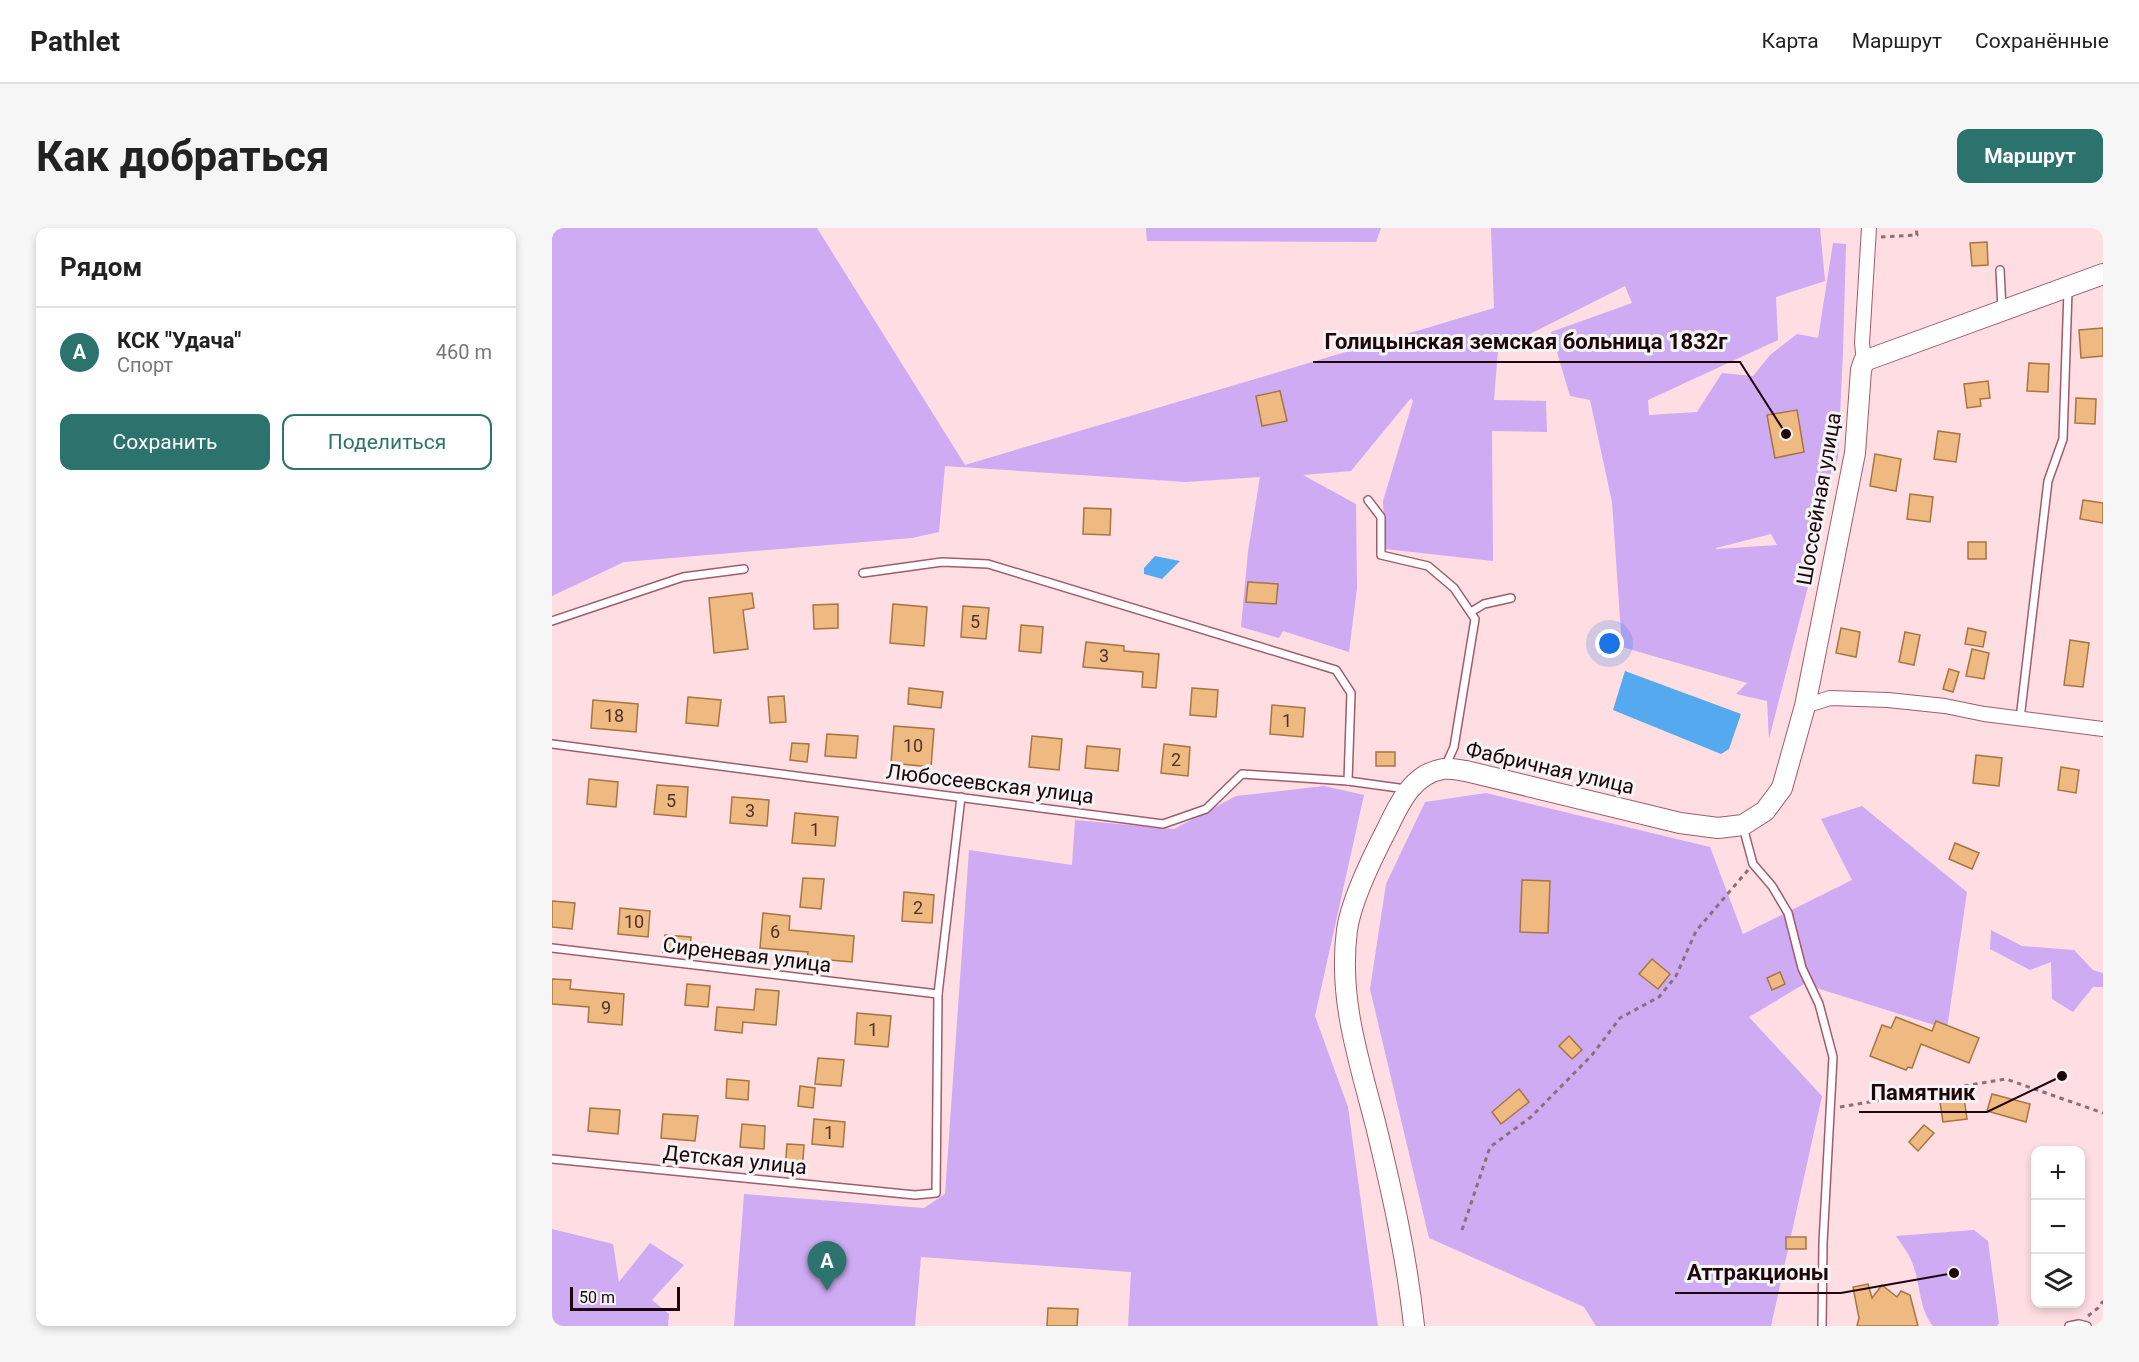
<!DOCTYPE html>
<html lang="ru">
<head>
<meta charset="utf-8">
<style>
	:root { --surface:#fff; --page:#f6f6f6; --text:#222; --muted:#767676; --line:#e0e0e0; --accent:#2b736c }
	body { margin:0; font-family:Roboto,sans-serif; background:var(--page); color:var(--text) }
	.controls { position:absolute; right:18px; bottom:18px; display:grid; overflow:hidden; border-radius:12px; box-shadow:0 3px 9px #0003 }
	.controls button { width:54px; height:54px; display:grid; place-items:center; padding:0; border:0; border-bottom:2px solid var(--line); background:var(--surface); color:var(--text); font:30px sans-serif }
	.scale { position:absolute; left:18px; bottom:15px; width:110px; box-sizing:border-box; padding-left:6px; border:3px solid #1e040b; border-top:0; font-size:16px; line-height:21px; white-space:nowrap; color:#1e040b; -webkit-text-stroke:4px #f4f4f4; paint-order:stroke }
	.you { position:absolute; left:1058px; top:416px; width:21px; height:21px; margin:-15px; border:4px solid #fff; border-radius:50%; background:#1a73e8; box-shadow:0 0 0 9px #1a73e833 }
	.badge { display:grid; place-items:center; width:39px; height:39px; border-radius:50%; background:var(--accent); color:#fff; font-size:20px; font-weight:700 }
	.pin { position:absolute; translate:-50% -50px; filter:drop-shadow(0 2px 3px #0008) }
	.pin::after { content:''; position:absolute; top:32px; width:21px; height:18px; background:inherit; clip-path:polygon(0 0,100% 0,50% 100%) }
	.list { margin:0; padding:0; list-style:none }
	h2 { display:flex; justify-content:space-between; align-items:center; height:78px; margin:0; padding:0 24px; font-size:26px }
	h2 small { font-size:20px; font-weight:400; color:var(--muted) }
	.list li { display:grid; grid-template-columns:39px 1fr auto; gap:18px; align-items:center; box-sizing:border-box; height:90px; padding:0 24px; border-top:2px solid var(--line) }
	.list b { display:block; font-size:22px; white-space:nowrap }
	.list p { margin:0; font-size:20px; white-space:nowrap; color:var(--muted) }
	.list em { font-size:20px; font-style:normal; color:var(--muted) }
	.actions { display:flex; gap:12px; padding:18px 24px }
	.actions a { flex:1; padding:14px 0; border:2px solid var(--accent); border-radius:12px; text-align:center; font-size:21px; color:var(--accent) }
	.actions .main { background:var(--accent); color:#fff }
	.icon { flex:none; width:33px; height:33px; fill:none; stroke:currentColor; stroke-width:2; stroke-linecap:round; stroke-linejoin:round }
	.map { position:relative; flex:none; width:1551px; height:1098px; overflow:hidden; border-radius:12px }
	header { display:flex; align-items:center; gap:36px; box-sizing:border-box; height:84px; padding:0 30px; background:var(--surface); border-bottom:2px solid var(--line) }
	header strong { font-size:28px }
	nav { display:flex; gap:33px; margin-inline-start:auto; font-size:21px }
	.intro { display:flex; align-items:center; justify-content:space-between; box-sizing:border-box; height:144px; padding:0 36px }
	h1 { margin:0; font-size:42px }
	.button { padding:15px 27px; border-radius:12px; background:var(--accent); color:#fff; font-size:21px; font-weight:700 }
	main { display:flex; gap:36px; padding:0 36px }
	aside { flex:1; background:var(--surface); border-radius:12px; box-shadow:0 3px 9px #0003 }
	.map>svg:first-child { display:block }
	.green { fill:#ceabf3; fill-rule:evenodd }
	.water { fill:#54a9ef }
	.building { fill:#efb982; stroke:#a77540; stroke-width:1.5 }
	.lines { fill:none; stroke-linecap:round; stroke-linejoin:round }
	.lane-casing { stroke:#a25b6b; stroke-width:10 }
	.street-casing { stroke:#a25b6b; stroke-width:16 }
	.secondary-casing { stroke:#a25b6b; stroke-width:22 }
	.path { stroke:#8d7076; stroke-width:3; stroke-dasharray:4.5 4.5; stroke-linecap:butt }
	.lane { stroke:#fff; stroke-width:7 }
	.street { stroke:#fff; stroke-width:14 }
	.secondary { stroke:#fff; stroke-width:20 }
	.labels { text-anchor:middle; stroke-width:6; stroke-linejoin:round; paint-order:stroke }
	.number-label { font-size:18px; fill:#523129 }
	.street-label { font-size:21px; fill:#1e040b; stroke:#f4f4f4 }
	.leader { fill:none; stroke:#1e040b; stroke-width:2 }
	.callout-dot { fill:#1e040b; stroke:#f4f4f4; stroke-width:2 }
	.callout-label { font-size:22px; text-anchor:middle; font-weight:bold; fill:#1e040b; stroke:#f4f4f4; stroke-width:6; stroke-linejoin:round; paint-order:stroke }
</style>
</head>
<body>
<header>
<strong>Pathlet</strong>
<nav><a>Карта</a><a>Маршрут</a><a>Сохранённые</a></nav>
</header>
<div class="intro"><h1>Как добраться</h1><a class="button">Маршрут</a></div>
<main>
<aside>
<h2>Рядом<small></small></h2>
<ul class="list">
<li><span class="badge">A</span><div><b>КСК &quot;Удача&quot;</b><p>Спорт</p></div><em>460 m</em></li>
</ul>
<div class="actions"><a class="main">Сохранить</a><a>Поделиться</a></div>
</aside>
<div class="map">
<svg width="1551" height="1098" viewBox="0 0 1551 1098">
	<rect width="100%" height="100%" fill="#fedde3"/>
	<g class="green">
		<path d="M0,0h265l148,237 529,-157 -3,-80h329l5,53 -49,16 2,43 -130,60 1,15 48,-3 25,-39 31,3 17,-21 27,-21 21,4 15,-95 13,1 -3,108 -5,106 -16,35 -3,51 -50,195 -2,-38 -31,-7 11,-11 -125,-36 -10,-145 -22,-102 -20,-4 -19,-64 81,-29 -7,-17 -127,64 -4,50 52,1 1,31 -55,-1 1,130 -108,-12 -2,-48 30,-100 -2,-3 -60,73 -48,4 53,29 1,84 -8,64 -66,-21 -4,7 -38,-11 7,-75 12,-75 -74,5 -241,-16 -6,66 -27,6 -288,24 -72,34zM1219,306l6,11 -61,4v-1z"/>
		<polygon points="594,0 829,0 824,14 595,13"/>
		<polygon points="772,558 812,567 763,788 796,879 826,1098 576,1098 579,1044 369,1029 363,1098 182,1098 192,966 372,980 393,966 417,622 520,637 523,592 622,601 684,568"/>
		<polygon points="934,565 1158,619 1191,706 1300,652 1269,591 1310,578 1415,664 1395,801 1252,756 1197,789 1270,868 1219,1098 1044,1098 1032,1079 877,1010 818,761 834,656 873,574"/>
		<polygon points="1439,702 1470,718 1522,722 1541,742 1551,745 1551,759 1541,759 1521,784 1500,771 1499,734 1478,742 1438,721"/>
		<polygon points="0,1001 61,1016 67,1054 98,1015 132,1037 100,1072 117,1086 116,1098 0,1098"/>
		<path d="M1422,1002l14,11 11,82 -2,3h-64c-15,-18 -12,-45 -22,-66 -3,-8 -10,-16 -15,-24z"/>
	</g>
	<g class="water">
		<polygon points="603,328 628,333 610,351 592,346 592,340"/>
		<polygon points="1073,443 1189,486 1177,521 1169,526 1061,482"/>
	</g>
	<g class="building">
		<polygon points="1435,14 1436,37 1420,38 1418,15"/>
		<polygon points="1551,100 1551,128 1529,130 1527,102"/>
		<polygon points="1477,135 1497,136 1496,164 1475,163"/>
		<polygon points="1436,153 1438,170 1428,171 1429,178 1415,180 1412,156"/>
		<polygon points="728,163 735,193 710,198 704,168"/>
		<polygon points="1524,170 1544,171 1543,196 1523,195"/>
		<polygon points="1245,182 1252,224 1223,230 1215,187"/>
		<polygon points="1386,203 1408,206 1404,234 1382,231"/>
		<polygon points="1323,226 1349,231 1344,263 1318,258"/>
		<polygon points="1358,266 1381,269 1378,294 1355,291"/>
		<polygon points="1531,272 1551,275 1551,295 1528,291"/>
		<polygon points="532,280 559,281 558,307 531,306"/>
		<rect x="1416" y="314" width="18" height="17"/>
		<polygon points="696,354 726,356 724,376 694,374"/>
		<polygon points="200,365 202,380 191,382 196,421 162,425 157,370"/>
		<polygon points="286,376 286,400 262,401 261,377"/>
		<polygon points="341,376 375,379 372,418 338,415"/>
		<polygon points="411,378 437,380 434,411 409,409"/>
		<polygon points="469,397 491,399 489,425 467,423"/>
		<polygon points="1289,400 1308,404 1304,429 1284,425"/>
		<polygon points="1416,400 1434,404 1431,419 1413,416"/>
		<polygon points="1353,404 1368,407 1362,437 1347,434"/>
		<polygon points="1518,412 1537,415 1531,459 1512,457"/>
		<polygon points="534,414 572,418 572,423 607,426 604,460 590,459 591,444 531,439"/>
		<polygon points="1420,421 1437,425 1432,451 1414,448"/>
		<polygon points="1397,441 1407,444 1401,464 1391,461"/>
		<polygon points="357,460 391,464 389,480 356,476"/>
		<polygon points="640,460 666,462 664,489 638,487"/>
		<polygon points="232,468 234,494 218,495 216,469"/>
		<polygon points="136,469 169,472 166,498 134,495"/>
		<polygon points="41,472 86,476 84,504 39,500"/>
		<polygon points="720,477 753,480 751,509 718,506"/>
		<polygon points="342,498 382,501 379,539 339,535"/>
		<polygon points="275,506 306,508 304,530 273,528"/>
		<polygon points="480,508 510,511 507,542 477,539"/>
		<polygon points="240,515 257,516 255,534 238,532"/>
		<polygon points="612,516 638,519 636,548 609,545"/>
		<polygon points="535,518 568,521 566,543 533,540"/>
		<rect x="824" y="524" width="19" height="14"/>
		<polygon points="1424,527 1450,530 1447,558 1421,555"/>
		<polygon points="1509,539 1527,542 1524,565 1506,562"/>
		<polygon points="37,551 66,554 64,579 35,576"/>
		<polygon points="105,557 136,559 134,589 102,586"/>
		<polygon points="180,569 217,572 215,598 178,595"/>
		<polygon points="243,585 286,589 283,618 240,615"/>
		<polygon points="1403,615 1427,625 1420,641 1397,631"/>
		<polygon points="251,650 272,651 269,681 248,679"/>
		<polygon points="970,652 998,653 996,705 968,704"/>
		<polygon points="352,664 382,667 380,695 350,693"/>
		<polygon points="0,673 23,675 20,701 0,699"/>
		<polygon points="68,680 98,683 96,709 66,706"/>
		<polygon points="211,685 238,688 237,702 302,708 300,734 255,730 256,724 208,720"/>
		<polygon points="113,707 139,709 138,726 111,724"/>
		<polygon points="1100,731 1118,746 1106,761 1087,746"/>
		<polygon points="1228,744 1233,756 1220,762 1215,750"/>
		<polygon points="0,751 19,752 18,761 72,766 70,797 36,794 37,779 0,776"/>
		<polygon points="135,756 158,758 156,779 133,777"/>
		<polygon points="204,761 227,763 224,797 191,794 190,805 163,802 165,779 202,782"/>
		<polygon points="305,785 339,788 336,819 303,816"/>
		<polygon points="1344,789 1380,803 1384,793 1427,810 1417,835 1369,816 1360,840 1356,839 1354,842 1318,828 1330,797 1339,800"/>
		<polygon points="1017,808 1030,822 1020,831 1007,818"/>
		<polygon points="266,830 292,832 289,858 263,856"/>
		<polygon points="175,851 197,853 196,872 174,870"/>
		<polygon points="248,858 263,860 261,880 246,878"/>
		<polygon points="967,861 977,874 949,896 940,884"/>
		<polygon points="1440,866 1478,876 1474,894 1435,883"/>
		<polygon points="1412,870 1415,891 1391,894 1388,874"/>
		<polygon points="38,880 68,882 66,906 36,903"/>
		<polygon points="111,886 146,888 143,913 109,910"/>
		<polygon points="262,891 293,894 291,919 260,916"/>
		<polygon points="190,896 213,898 212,921 188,919"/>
		<polygon points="1372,897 1382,905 1366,923 1357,914"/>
		<polygon points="235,916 252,917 250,945 233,943"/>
		<rect x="1234" y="1009" width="20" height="12"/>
		<polygon points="1316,1056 1320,1070 1330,1057 1345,1069 1349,1063 1358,1067 1366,1098 1305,1098 1307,1090 1301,1059"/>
		<polygon points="496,1080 526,1081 525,1098 495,1098"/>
	</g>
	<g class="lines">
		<g class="lane-casing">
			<g id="lane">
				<polyline points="1448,42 1450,81"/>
				<polyline points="816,272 829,289 829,327 876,338 902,360 923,391 902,519 893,539"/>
				<polyline points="311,345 390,334 436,336 784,442 799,465 796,553"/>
				<polyline points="919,384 932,376 959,370"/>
				<polyline points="0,393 131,349 192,341"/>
				<polyline points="1468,491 1496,253 1511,211 1516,63"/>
				<polyline points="0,516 611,596 654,581 690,546 796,553 854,561"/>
				<polyline points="1191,599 1201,636 1220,658 1236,685 1250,740 1267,776 1281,829 1271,1015 1270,1098"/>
				<polyline points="0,720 386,766"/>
				<polyline points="0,931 363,967 384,965 386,766 409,569"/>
				<polyline points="1517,1098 1527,1096 1535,1098"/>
			</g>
		</g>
		<g class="street-casing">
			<g id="street">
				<polyline points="1312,133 1310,115 1317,0"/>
				<polyline points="1253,478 1278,470 1336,472 1393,478 1432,486 1551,501"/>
			</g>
		</g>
		<g class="secondary-casing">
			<path id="secondary" d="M862,1098c-7,-68 -22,-134 -38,-200 -17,-66 -38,-127 -29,-196 4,-29 26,-74 40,-101 12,-25 25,-55 56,-60 7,-1 16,1 23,2l214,52 38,5 25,-3 22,-14 17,-23 23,-82 50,-253 6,-83 3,-9 239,-87"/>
		</g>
		<g class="path">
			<polyline points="1329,9 1365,7 1364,0"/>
			<polyline points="1288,879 1454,851 1551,885"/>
			<polyline points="910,1002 938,919 979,889 1040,827 1068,790 1107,769 1124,748 1144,703 1196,642"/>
			<polyline points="1536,1088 1546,1080 1551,1073"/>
		</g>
		<use href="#lane" class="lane"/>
		<use href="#street" class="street"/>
		<use href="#secondary" class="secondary"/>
	</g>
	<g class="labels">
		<g class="number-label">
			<text x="423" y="400">5</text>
			<text x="552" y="434">3</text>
			<text x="62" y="494">18</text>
			<text x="735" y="499">1</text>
			<text x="361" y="524">10</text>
			<text x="624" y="538">2</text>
			<text x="119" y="579">5</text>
			<text x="198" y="589">3</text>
			<text x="263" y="608">1</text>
			<text x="366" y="686">2</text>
			<text x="82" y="700">10</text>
			<text x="223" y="710">6</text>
			<text x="54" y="786">9</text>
			<text x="321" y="808">1</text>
			<text x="277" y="911">1</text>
		</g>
		<g class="street-label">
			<text transform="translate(1267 271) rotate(-80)" y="7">Шоссейная улица</text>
			<text transform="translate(998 540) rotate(13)" y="7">Фабричная улица</text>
			<text transform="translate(438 556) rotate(7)" y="7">Любосеевская улица</text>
			<text transform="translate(195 727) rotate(7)" y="7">Сиреневая улица</text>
			<text transform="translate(183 932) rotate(6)" y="7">Детская улица</text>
		</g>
	</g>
	<path class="leader" d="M1234 206L1188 134H761M1510 848L1435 884H1307M1402 1045L1289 1065H1123"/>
	<g class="callout-dot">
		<circle cx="1234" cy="206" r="6"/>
		<circle cx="1510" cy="848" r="6"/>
		<circle cx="1402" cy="1045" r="6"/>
	</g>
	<g class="callout-label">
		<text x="974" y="121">Голицынская земская больница 1832г</text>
		<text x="1371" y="872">Памятник</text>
		<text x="1206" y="1052">Аттракционы</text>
	</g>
</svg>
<div class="controls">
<button>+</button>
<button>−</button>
<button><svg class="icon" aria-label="layers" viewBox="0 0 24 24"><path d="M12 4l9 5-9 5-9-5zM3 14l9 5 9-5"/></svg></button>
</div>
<div class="scale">50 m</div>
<div class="you"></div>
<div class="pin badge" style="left:275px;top:1063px">A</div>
</div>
</main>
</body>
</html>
